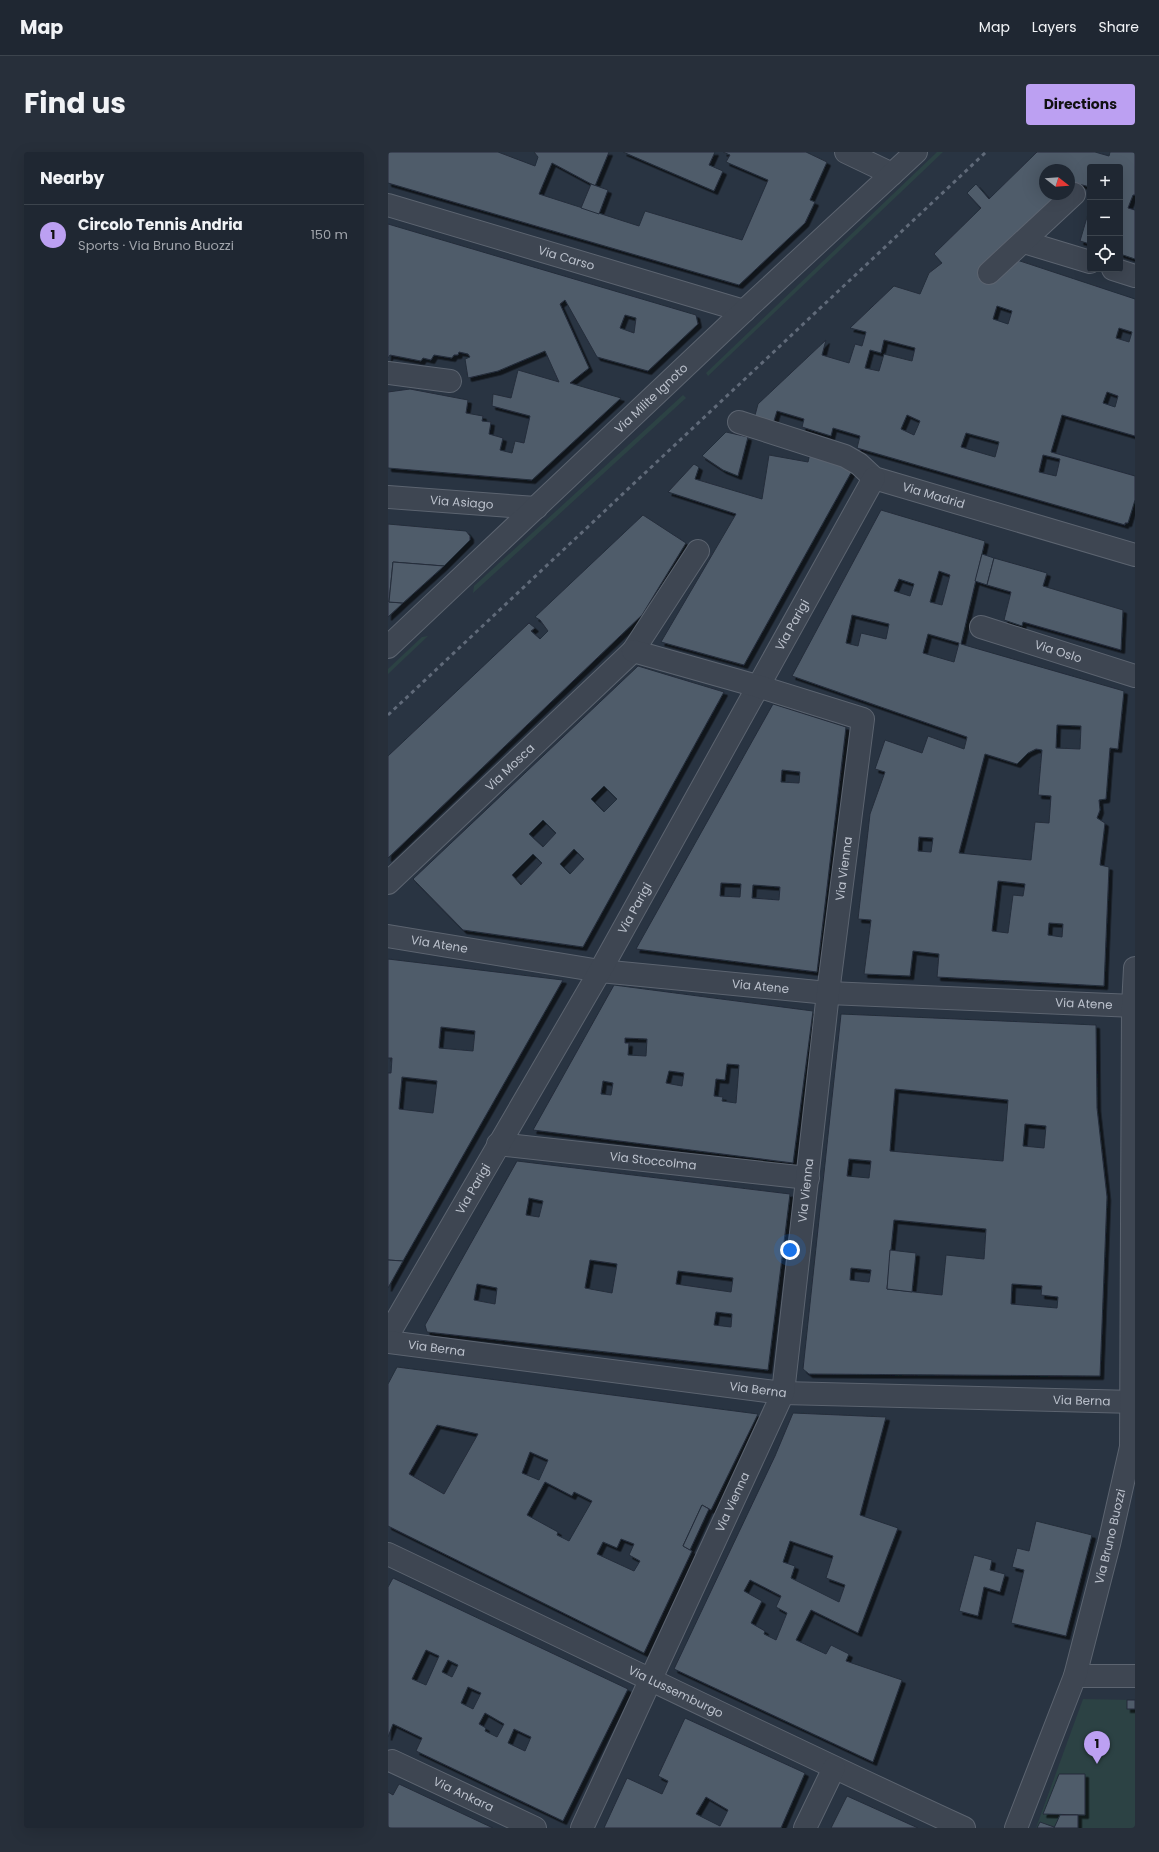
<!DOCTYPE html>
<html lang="en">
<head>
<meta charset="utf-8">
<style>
	:root { --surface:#1f2732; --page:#272f3a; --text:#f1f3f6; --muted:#a1a5ac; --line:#3c444d; --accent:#bca0f2 }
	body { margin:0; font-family:Poppins,sans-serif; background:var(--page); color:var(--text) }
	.controls { position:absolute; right:12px; top:12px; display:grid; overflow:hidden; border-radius:4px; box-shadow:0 4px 16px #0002 }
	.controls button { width:36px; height:36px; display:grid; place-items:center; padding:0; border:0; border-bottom:1px solid var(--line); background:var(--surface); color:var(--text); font:20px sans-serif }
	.compass { position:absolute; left:651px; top:12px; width:36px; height:36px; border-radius:50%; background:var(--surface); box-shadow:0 4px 16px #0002; rotate:107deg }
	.you { position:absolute; left:402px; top:1098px; width:14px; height:14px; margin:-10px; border:3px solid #fff; border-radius:50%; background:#1a73e8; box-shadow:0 0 0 6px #1a73e833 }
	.badge { display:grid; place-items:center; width:26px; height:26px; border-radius:50%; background:var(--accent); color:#111; font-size:13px; font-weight:700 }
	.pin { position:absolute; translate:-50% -33px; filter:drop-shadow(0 1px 2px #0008) }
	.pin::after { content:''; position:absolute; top:21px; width:14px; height:12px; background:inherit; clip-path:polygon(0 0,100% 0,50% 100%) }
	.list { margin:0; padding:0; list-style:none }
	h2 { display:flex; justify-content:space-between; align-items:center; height:52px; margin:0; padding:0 16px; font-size:17px }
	h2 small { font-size:13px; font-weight:400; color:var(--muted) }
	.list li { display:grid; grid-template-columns:26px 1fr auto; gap:12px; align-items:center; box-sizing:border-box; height:60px; padding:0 16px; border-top:1px solid var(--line) }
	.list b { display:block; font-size:15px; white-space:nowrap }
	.list p { margin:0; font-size:13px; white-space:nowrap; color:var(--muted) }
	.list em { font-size:13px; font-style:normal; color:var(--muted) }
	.icon { flex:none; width:22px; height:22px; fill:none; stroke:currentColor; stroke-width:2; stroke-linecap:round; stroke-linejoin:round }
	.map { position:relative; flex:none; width:747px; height:1676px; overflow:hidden; border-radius:4px }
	header { display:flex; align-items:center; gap:24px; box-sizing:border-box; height:56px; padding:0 20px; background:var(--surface); border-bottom:1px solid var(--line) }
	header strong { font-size:19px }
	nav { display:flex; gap:22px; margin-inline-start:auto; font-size:14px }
	.intro { display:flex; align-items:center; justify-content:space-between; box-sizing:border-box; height:96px; padding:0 24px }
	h1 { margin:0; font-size:28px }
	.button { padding:10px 18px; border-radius:4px; background:var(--accent); color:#111; font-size:14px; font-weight:700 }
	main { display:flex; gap:24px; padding:0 24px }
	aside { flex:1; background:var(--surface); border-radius:4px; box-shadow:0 4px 16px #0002 }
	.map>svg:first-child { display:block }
	.green { fill:#2c4244 }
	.building { fill:#505b6b; stroke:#242d3a; fill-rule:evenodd; filter:url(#shadow) }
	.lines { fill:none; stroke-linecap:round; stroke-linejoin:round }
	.minor-casing { stroke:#5c6470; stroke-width:24 }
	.minor { stroke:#3e4652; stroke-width:22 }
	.rail { stroke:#606a79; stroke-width:3; stroke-dasharray:4 4; stroke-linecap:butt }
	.labels { text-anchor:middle; stroke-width:4; stroke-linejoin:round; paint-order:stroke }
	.street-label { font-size:12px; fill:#bbc1cc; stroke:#222b38 }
</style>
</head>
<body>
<header>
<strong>Map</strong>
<nav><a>Map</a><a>Layers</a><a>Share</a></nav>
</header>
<div class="intro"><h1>Find us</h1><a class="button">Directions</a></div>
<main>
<aside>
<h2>Nearby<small></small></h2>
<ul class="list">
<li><span class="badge">1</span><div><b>Circolo Tennis Andria</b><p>Sports · Via Bruno Buozzi</p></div><em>150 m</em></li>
</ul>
</aside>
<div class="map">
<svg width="747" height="1676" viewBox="0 0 747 1676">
	<defs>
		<filter id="shadow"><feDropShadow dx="3.5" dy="3.5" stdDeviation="0" flood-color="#0009"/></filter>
	</defs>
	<rect width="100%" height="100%" fill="#293442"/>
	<g class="green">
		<polygon points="549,0 555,0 320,224 318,221"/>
		<polygon points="295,243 298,246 85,441 86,434"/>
		<polygon points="40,484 0,522 0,517 34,485"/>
		<polygon points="695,1547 747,1548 747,1676 648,1676"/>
	</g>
	<g class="building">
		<polygon points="0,0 110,0 147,14 150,5 146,0 221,0 207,34 164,11 151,42 251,74 257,59 354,88 380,28 338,10 342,3 335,0 418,0 439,10 422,48 427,50 417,71 351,133 0,31"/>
		<polygon points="235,0 327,0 321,13 335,19 326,39"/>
		<path d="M649,0h58l14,4 1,-4h25v43h-2l-5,13 7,2v49l-15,-5v-87h-30v20l-19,-5 -2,2v-14h-24v24h14l-45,65 121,40v137l-73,-21 -11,37 84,24v24l-7,23h-3v2l-268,-77 3,-12 -27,-8 -2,8 -29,-9 2,-8 -27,-8 -4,13 -19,-5 4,-15 68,-64 -4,15 27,8 6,-19 7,2 4,-14 -16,-4 44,-42 26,8 9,-21 13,-10 -8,-9 47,-46 -14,-15 9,-9 13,15zM609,154l15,5 -4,13 -15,-5zM731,176l13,4 -3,10 -13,-4zM496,188l31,8 -3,13 -28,-7 -5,17 -14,-3 5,-18 11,3zM719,240l11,4 -3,11 -12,-4zM519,263l13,6 -6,14 -13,-6zM578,281l33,9 -4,15 -34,-10zM655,303l17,4 -4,17 -17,-4z"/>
		<polygon points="203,32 220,38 211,62 193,56"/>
		<polygon points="702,55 702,92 692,89"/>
		<path d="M0,72l308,91 2,9 -50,47 -51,-14 -32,-57 -5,4 29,64 -19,15 51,15 -89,82 -144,-12v-76l22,-3 58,11 -2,13 17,3 -1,5 9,1 -2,12 14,4 -3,12 12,3 3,-12 9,2 6,-27 -38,-10 1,-12 18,4 7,-28 41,12 -14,-31 -47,20 -30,7 -3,-19 5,-2 -2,-3 -9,-2 -1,3h-4l-2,3 -18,-3 -3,5 -8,-2 -2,3 -31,-6 -2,3zM237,163l11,3 -2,15 -14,-5z"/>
		<polygon points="338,280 360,285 350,324 335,318 314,304"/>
		<polygon points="422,301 464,319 356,513 273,490 348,362 280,340 306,312 311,315 307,327 374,347 381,303 420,310"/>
		<path d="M493,358l104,31 -24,103 163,47 -6,58 -8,-1 -4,51 -7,1 1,10 -3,8 8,5 -5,42 9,2 -5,119 -167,-9 2,-23 -26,-3 -3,25 -46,-2 7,-54 -13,-1 12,-105 15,-42 -10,-3 10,-29 37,13 6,-17 36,13 3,-12 -175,-61zM551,419l11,4 -8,30 -12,-3zM511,427l15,5 -4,12 -16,-5zM464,463l37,9 -3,15 -25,-6 -3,13 -12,-3zM540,482l31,9 -5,19 -31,-9zM669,573l24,1 -1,23 -24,-1zM648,597l6,1 -4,45 13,1 -2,27 -14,-1 -4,38 -72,-7 26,-99 32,10 11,-11zM531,685l14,1 -2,14 -13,-1zM610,729l27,3 -2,12 -10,-1 -5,38 -16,-2zM661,771l14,1 -1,13 -14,-2z"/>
		<polygon points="255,363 298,391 254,463 0,706 0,604 141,471 147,476 143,479 152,487 160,479 152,468 147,465"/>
		<polygon points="0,372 78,379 82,384 82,388 56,414 5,410 1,450 15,451 0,465"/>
		<polygon points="594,402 606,406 599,433 587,429"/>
		<polygon points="606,406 659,421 655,434 735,458 733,498 635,470 634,474 616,468 623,440 599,433"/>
		<polygon points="5,410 56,414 15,451 1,450"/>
		<path d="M250,514l86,26 -141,255 -120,-17 -50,-51zM216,634l13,13 -13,13 -13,-13zM155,668l13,13 -13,14 -14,-13zM186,697l10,10 -14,15 -10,-10zM145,702l9,9 -21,22 -9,-10z"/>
		<path d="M385,552l73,23 -29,245 -181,-23zM394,618l18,2 -1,11 -18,-1zM333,731l20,1 -1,13 -20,-1zM365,733l27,2 -1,13 -27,-2z"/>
		<path d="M0,807l175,21 -160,281 -15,-1v-187h3l1,-15h-4zM53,875l34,4 -2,20 -34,-3zM14,925l35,4 -4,32 -34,-4z"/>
		<path d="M226,833l199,26 -20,152 -260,-33zM237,886l22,1 -1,17 -18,-1 1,-12h-4zM339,912l12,1 -3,38 -14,-2 1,-4 -9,-1 2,-17 9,1zM281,919l15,2 -2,13 -16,-3zM215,929l10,2 -2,12 -10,-1z"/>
		<path d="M453,862l255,11 1,83 10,89 -7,179 -291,-2 -6,-5zM507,937l113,11 -5,61 -113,-10zM637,972l21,2 -2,22 -21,-2zM461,1007l22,2 -2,17 -22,-2zM506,1068l92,9 -2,30 -38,-4 -4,40 -55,-6zM463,1116l20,2 -2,12 -19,-2zM624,1132l30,2 -1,9 17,2 -1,11 -46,-4z"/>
		<path d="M129,1009l273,33 -22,176 -341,-38 -2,-7zM141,1046l14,3 -4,16 -13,-2zM202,1108l27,4 -5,29 -27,-5zM290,1119l55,7 -2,14 -55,-8zM89,1132l20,4 -2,16 -21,-4zM328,1160l16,2 -1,13 -17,-2z"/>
		<polygon points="502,1098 528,1101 524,1140 499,1137"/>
		<polygon points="0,1108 15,1109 0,1136"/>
		<path d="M9,1215l361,47 -47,96 -9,-5 -19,41 9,5 -48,102 -256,-127v-142zM49,1273l41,9 -34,60 -35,-20zM142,1300l18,8 -9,20 -17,-7zM157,1330l27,14 2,-4 18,9 -23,40 -12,-6 1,-3 -31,-17zM233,1387l13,5 -5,11 11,6 -6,10 -37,-17 6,-12 14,6z"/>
		<path d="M405,1261l93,4 -26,98 38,13 -40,105 -47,-23 -15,30 30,14 5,-9 18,9 -3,7 56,19 -29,82 -199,-93 101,-213zM402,1389l43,15 -7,22 19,7 -6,17 -48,-24 4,-12 -12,-4zM362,1428l31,16 -5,11 11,6 -11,27 -12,-6 1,-3 -14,-8 11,-22 -18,-10z"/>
		<polygon points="314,1353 321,1357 302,1398 295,1394"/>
		<polygon points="648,1369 704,1383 678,1484 623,1471 636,1418 624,1415 629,1396 641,1399"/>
		<polygon points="586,1403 604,1408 602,1418 617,1422 612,1440 596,1435 590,1464 571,1459"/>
		<path d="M5,1426l235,111 -65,132 -147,-70 6,-13 -29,-14 -5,13v-150zM38,1498l13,6 -13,29 -14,-6zM60,1508l10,5 -6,12 -10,-5zM80,1535l13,6 -8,16 -12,-6zM97,1561l19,11 -7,13 -12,-6 1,-3 -7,-4zM126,1577l17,8 -6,14 -17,-8z"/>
		<rect x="739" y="1548" width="8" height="9"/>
		<path d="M297,1566l120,55 -24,55h-177l23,-50 35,16 6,-13 -10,-5zM318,1645l22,13 -8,16 -24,-12z"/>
		<polygon points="671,1622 697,1622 697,1663 655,1662"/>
		<polygon points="11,1632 105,1676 0,1676 0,1640 5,1643"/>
		<polygon points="459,1644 530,1676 443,1676"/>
		<polygon points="672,1663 690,1663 690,1676 666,1676"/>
		<polygon points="652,1670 666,1675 666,1676 649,1676"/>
	</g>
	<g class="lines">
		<g class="minor-casing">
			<g id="minor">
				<polyline points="458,0 504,22"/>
				<path id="s1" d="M0,53l356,106"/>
				<polyline points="636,90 702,110"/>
				<polyline points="725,117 747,124"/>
				<polyline points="601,121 686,42"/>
				<polyline points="0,221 62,229"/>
				<path id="s2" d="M351,270l106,34 14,8 15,14 261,77"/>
				<path id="s3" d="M0,345l148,11"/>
				<path id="s4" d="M593,475l154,49"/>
				<path id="s5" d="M0,495l356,-336 172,-159"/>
				<path id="s6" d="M0,731l245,-232 65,-100"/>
				<path id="s7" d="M0,784l212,35 228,22 307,13"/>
				<path id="s8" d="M110,992l310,34"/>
				<path id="s9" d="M0,1183l212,-364 274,-493"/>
				<path id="s10" d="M0,1190l395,51 352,9"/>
				<path id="s11" d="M0,1402c192,91 383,185 576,274"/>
				<polyline points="687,1524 747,1524"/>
				<path id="s12" d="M4,1609l143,67"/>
				<path id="s13" d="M194,1676l201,-435 45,-400 35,-274 -106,-33 -124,-35"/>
				<polyline points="417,1676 446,1616"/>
				<path id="s14" d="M628,1676l59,-152 34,-132 22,-97 2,-441 2,-38"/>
			</g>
		</g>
		<use href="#minor" class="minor"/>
		<polyline class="rail" points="0,563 598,0"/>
	</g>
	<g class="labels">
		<g class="street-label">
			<text dy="4" stroke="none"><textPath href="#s1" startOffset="186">Via Carso</textPath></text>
			<text dy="4" stroke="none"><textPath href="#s5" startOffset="362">Via Milite Ignoto</textPath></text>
			<text dy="4" stroke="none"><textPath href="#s2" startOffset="210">Via Madrid</textPath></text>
			<text dy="4" stroke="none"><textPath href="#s3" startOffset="74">Via Asiago</textPath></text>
			<text dy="4" stroke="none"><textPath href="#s9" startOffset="817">Via Parigi</textPath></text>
			<text dy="4" stroke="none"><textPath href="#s4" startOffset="81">Via Oslo</textPath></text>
			<text dy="4" stroke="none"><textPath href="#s6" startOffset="168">Via Mosca</textPath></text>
			<text dy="4" stroke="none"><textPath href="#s13" startOffset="1007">Via Vienna</textPath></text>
			<text dy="4" stroke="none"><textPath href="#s9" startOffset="493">Via Parigi</textPath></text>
			<text dy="4" stroke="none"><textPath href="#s7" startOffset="52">Via Atene</textPath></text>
			<text dy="4" stroke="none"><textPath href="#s7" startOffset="376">Via Atene</textPath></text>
			<text dy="4" stroke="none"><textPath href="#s7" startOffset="700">Via Atene</textPath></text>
			<text dy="4" stroke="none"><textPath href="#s8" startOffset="156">Via Stoccolma</textPath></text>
			<text dy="4" stroke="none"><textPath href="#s9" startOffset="169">Via Parigi</textPath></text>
			<text dy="4" stroke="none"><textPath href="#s13" startOffset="683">Via Vienna</textPath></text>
			<text dy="4" stroke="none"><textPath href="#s10" startOffset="49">Via Berna</textPath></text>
			<text dy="4" stroke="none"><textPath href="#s10" startOffset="373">Via Berna</textPath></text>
			<text dy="4" stroke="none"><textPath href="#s10" startOffset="697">Via Berna</textPath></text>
			<text dy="4" stroke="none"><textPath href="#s13" startOffset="359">Via Vienna</textPath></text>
			<text dy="4" stroke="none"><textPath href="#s14" startOffset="307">Via Bruno Buozzi</textPath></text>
			<text dy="4" stroke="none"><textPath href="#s11" startOffset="319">Via Lussemburgo</textPath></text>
			<text dy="4" stroke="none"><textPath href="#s12" startOffset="79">Via Ankara</textPath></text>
		</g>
	</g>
</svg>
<div class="controls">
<button>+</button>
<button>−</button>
<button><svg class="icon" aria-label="locate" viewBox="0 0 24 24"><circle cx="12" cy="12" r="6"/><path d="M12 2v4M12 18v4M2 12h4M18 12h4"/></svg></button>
</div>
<svg class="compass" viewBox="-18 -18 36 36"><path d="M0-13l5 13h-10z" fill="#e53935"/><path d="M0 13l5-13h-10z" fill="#a1a5ac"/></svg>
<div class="you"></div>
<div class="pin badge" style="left:709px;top:1612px">1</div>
</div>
</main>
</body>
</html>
